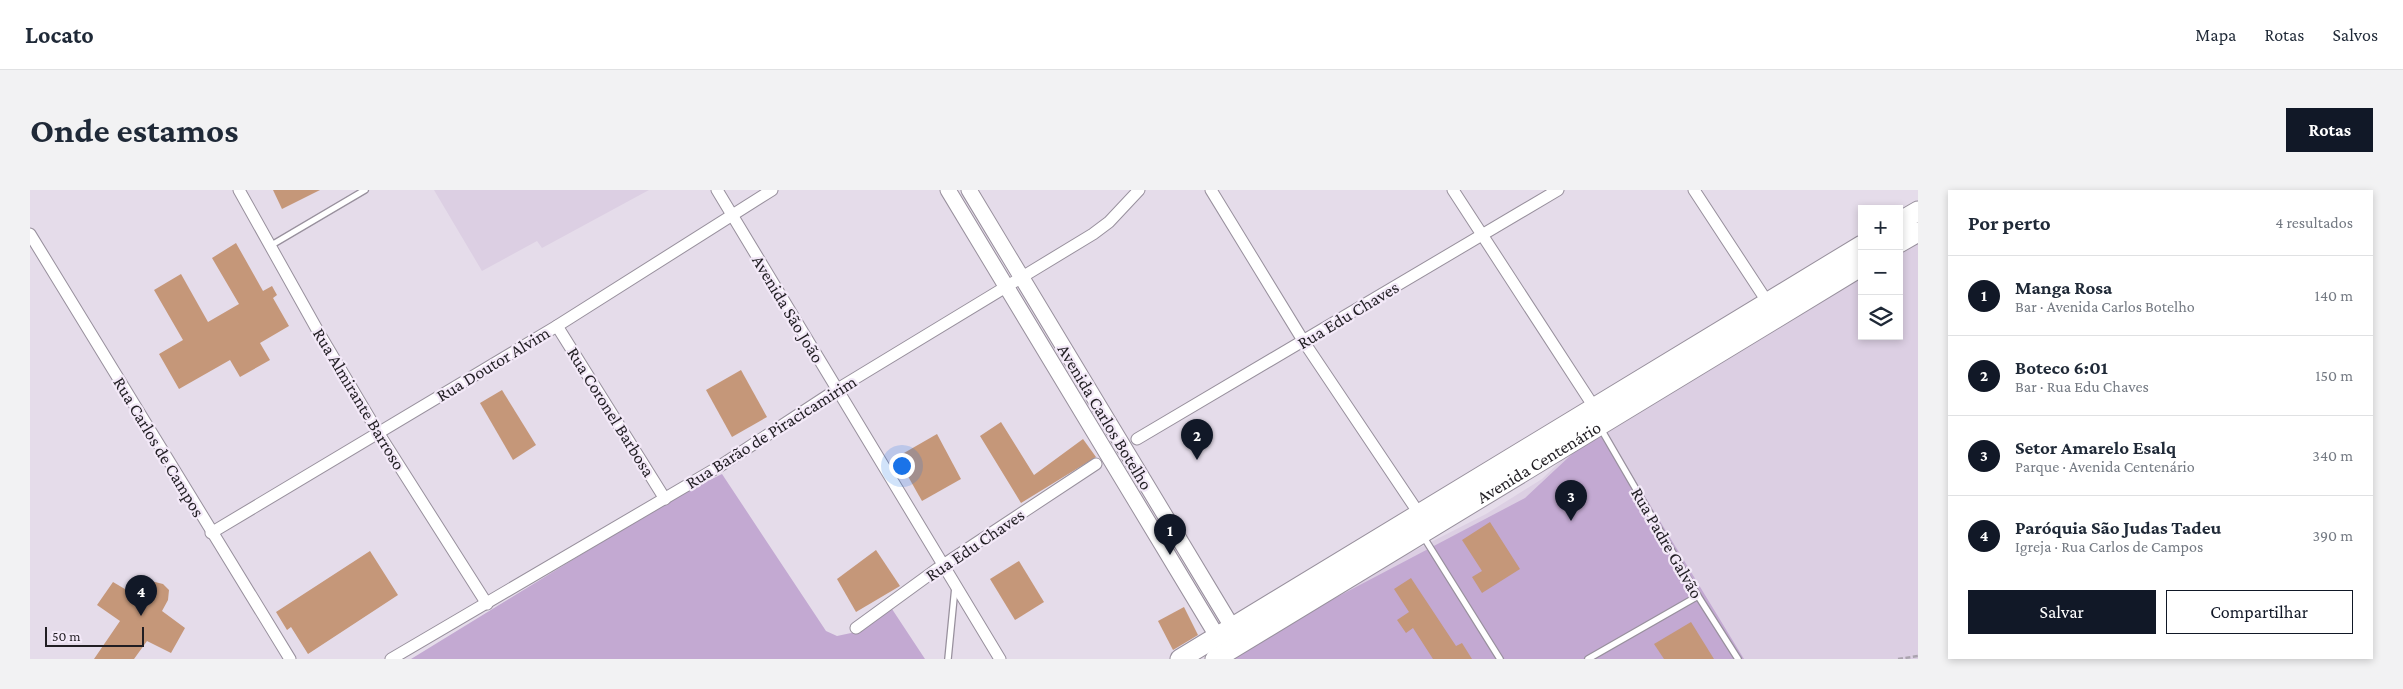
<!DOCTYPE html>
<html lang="pt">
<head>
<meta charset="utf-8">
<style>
	:root { --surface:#fff; --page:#f2f2f3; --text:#1f2937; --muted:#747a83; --line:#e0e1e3; --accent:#111827 }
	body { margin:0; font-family:"Crimson Pro",serif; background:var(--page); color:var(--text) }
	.controls { position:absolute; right:15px; top:15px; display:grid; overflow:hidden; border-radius:0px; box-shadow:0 2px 8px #0003 }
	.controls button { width:45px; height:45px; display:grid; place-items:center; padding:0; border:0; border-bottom:1px solid var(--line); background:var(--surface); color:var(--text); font:25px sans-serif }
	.scale { position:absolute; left:15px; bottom:12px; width:99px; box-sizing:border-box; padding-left:5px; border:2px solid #211e23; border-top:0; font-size:14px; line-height:18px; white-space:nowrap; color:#211e23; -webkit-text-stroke:4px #f3e9f8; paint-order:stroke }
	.you { position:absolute; left:871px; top:275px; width:18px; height:18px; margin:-12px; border:4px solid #fff; border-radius:50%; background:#1a73e8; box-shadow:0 0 0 8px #1a73e833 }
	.badge { display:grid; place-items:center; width:32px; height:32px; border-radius:50%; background:var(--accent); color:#fff; font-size:16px; font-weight:700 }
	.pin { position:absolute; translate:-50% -41px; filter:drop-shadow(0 1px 2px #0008) }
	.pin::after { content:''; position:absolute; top:26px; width:18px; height:15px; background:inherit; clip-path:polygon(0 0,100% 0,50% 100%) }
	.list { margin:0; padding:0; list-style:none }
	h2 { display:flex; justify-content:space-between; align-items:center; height:65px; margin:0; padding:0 20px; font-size:21px }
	h2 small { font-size:16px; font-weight:400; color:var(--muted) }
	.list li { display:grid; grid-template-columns:32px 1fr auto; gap:15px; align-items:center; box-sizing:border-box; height:80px; padding:0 20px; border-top:1px solid var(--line) }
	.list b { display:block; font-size:19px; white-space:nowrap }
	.list p { margin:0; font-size:16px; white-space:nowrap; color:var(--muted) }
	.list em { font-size:16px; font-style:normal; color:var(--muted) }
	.actions { display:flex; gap:10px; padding:15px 20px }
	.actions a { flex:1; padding:11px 0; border:1px solid var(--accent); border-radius:0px; text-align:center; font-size:18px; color:var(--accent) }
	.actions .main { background:var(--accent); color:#fff }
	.icon { flex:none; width:28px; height:28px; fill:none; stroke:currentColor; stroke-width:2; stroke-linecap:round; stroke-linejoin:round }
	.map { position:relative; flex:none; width:1888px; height:469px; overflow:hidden; border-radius:0px }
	header { display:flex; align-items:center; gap:30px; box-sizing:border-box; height:70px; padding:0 25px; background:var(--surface); border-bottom:1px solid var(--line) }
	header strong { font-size:24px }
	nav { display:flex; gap:28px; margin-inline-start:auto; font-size:18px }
	.intro { display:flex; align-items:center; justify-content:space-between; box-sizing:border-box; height:120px; padding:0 30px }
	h1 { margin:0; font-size:35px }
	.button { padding:12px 22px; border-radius:0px; background:var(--accent); color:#fff; font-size:18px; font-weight:700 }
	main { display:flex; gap:30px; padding:0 30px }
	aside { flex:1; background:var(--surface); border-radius:0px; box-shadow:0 2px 8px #0003 }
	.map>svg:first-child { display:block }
	.built { fill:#dccfe3 }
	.green { fill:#c3a9d2 }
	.building { fill:#c59779 }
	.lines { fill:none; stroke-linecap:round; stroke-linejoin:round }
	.service-casing { stroke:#98909d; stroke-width:8 }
	.minor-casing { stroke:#98909d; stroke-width:13 }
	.secondary-casing { stroke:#98909d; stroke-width:17 }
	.trunk-casing { stroke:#98909d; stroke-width:21 }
	.path { stroke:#aaa3ae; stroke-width:2.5; stroke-dasharray:5 2.5; stroke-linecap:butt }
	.service { stroke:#fff; stroke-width:5.5 }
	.minor { stroke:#fff; stroke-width:11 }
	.secondary { stroke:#fff; stroke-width:15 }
	.trunk { stroke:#fff; stroke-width:19 }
	.labels { text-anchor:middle; stroke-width:4.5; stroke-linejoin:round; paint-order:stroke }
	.street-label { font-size:18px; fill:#211e23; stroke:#f3e9f8 }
</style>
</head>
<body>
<header>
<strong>Locato</strong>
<nav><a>Mapa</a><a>Rotas</a><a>Salvos</a></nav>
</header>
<div class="intro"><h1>Onde estamos</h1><a class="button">Rotas</a></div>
<main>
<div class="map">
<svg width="1888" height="469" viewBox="0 0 1888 469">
	<rect width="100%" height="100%" fill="#e5dcea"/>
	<g class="built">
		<polygon points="404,0 619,0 512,58 507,51 452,81"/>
		<polygon points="1888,51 1888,469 1186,469 1256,426 1456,324 1512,289 1568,235 1832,84 1832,146 1869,146 1869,62"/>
	</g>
	<g class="green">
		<polygon points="1572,236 1714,469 1195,469 1229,448 1495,308"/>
		<polygon points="692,284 796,441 807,446 821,443 862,419 895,469 381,469 645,307"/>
	</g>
	<g class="building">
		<polygon points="243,0 290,0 252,19"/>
		<polygon points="206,53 233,101 242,96 247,105 243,108 259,136 230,153 240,170 210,187 200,170 149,199 129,164 153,150 124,100 151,84 178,132 209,114 182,68"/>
		<polygon points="711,180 737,227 702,247 676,200"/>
		<polygon points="472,200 506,255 483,270 450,213"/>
		<polygon points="971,232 1004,285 1053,249 1066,267 991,313 950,246"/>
		<polygon points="907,244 931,289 892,311 867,267"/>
		<polygon points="1460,332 1490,379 1452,403 1442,387 1452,381 1432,350"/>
		<polygon points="846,360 870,396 826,422 807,389"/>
		<polygon points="340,361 368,405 278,464 261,437 257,440 246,422"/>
		<polygon points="989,371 1014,412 985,430 960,389"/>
		<polygon points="1381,388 1426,456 1432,453 1442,469 1403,469 1383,438 1376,443 1367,430 1379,422 1364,399"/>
		<polygon points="121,391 133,394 139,400 138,410 132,421 155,438 141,463 117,451 104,469 64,469 90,431 67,415 83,392 105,405"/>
		<polygon points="1154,417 1168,445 1143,460 1128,431"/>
		<polygon points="1661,432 1684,469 1634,469 1624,454"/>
	</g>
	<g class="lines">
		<g class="service-casing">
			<g id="service">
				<polyline points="240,56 335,0"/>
				<polyline points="1571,239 1668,406 1708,469"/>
				<polyline points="1393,346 1470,469"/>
				<polyline points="918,469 925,397"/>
				<polyline points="1558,469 1668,406"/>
			</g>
		</g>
		<g class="minor-casing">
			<g id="minor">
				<polyline points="209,0 289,143 349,244 457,414"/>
				<polyline points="687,0 970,469"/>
				<polyline points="1181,0 1274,152 1390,325"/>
				<polyline points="1423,0 1564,217"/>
				<polyline points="1664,0 1740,116"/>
				<polyline points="0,44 260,469"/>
				<polyline points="527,136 635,309"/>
				<polyline points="1107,249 1528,0"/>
				<polyline points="181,343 527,136 742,0"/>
				<polyline points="826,438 907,379 1066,274"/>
				<polyline points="361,469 690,276 806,200 1063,44 1079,32 1109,0"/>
			</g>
		</g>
		<g class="secondary-casing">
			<g id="secondary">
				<polyline points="918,0 1187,446"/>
				<polyline points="939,0 1207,445"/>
			</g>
		</g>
		<g class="trunk-casing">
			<g id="trunk">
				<polyline points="1869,32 1888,21"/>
				<polyline points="1869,53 1888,42"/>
				<polyline points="1150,469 1832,55"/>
				<path id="s1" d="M1185,469l647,-393"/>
			</g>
		</g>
		<polyline class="path" points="1868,469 1888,466"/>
		<use href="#service" class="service"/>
		<use href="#minor" class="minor"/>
		<use href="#secondary" class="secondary"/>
		<use href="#trunk" class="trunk"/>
	</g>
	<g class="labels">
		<g class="street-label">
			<text transform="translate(758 119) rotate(59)" y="6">Avenida São João</text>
			<text transform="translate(1318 125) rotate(-31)" y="6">Rua Edu Chaves</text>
			<text transform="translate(463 174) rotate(-31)" y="6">Rua Doutor Alvim</text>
			<text transform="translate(329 209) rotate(59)" y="6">Rua Almirante Barroso</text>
			<text transform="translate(581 222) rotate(58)" y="6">Rua Coronel Barbosa</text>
			<text transform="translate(1075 227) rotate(59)" y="6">Avenida Carlos Botelho</text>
			<text transform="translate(741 242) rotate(-32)" y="6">Rua Barão de Piracicamirim</text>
			<text transform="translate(129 257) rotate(59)" y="6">Rua Carlos de Campos</text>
			<text dy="6" stroke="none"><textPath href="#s1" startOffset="379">Avenida Centenário</textPath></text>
			<text transform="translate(1637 353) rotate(60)" y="6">Rua Padre Galvão</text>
			<text transform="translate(945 355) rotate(-34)" y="6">Rua Edu Chaves</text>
		</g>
	</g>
</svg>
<div class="controls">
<button>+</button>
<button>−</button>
<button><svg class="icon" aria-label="layers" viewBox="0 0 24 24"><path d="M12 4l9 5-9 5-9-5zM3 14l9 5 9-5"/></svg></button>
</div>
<div class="scale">50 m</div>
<div class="you"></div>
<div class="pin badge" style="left:1140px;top:365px">1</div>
<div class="pin badge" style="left:1167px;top:270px">2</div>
<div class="pin badge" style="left:1541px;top:331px">3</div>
<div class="pin badge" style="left:111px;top:426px">4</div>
</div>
<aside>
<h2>Por perto<small>4 resultados</small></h2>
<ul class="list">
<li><span class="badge">1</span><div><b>Manga Rosa</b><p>Bar · Avenida Carlos Botelho</p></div><em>140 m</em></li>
<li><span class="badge">2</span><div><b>Boteco 6:01</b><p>Bar · Rua Edu Chaves</p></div><em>150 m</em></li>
<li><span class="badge">3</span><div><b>Setor Amarelo Esalq</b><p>Parque · Avenida Centenário</p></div><em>340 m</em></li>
<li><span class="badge">4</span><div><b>Paróquia São Judas Tadeu</b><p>Igreja · Rua Carlos de Campos</p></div><em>390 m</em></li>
</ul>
<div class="actions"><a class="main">Salvar</a><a>Compartilhar</a></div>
</aside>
</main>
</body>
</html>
